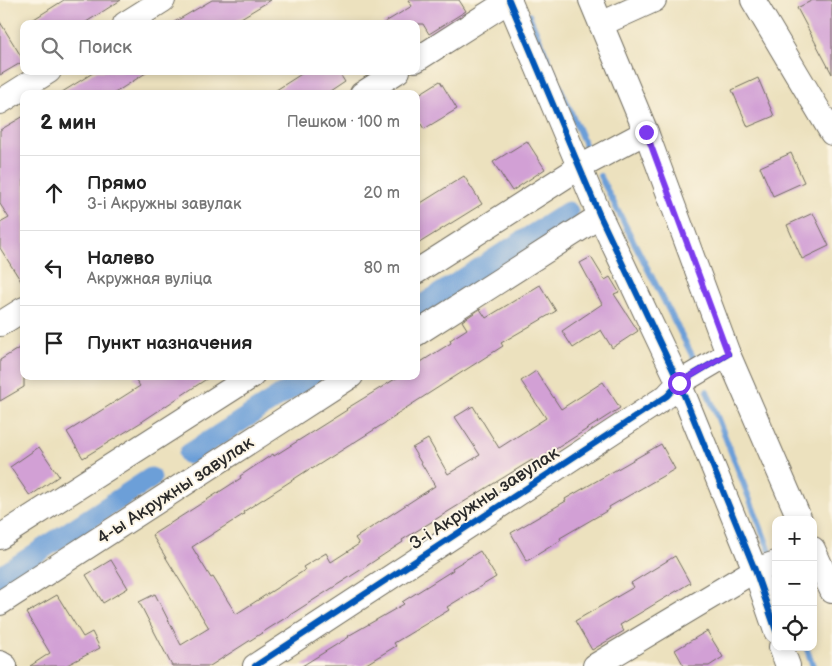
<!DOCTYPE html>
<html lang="ru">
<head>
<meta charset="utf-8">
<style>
	:root { --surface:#fff; --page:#f6f6f6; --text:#222; --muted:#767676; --line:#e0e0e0 }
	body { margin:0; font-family:"Balsamiq Sans",sans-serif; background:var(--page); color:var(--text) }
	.controls { position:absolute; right:15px; bottom:15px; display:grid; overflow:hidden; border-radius:10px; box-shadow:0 2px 8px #0003 }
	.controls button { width:45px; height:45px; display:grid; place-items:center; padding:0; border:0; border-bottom:1px solid var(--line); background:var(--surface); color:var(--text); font:25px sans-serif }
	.stop { position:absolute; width:15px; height:15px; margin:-11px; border:4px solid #7c3aed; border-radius:50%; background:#fff }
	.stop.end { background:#7c3aed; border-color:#fff; box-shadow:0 1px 5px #0008 }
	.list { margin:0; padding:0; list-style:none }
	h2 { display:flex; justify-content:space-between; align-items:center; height:65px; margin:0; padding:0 20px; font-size:21px }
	h2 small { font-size:16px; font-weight:400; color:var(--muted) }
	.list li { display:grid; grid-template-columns:32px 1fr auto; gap:15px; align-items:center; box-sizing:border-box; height:75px; padding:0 20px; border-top:1px solid var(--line) }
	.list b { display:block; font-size:19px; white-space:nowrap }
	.list p { margin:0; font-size:16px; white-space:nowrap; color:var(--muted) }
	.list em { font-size:16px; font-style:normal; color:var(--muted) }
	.icon { flex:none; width:28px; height:28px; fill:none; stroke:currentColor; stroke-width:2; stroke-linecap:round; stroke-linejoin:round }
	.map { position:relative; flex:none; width:832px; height:666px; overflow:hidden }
	.search { position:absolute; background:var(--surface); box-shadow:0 2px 8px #0003; left:20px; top:20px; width:400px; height:55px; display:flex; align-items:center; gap:12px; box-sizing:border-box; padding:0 18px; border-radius:10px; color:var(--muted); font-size:19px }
	.panel { position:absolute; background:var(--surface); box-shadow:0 2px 8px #0003; left:20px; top:90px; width:400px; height:290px; border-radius:10px }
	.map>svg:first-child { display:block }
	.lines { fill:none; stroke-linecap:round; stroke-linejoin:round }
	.stream { stroke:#6c9fd8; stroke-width:6 }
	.canal { stroke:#6c9fd8; stroke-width:21 }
	.building { fill:#d2a0d5 }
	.minor-casing { stroke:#6f6b5e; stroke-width:26 }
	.minor { stroke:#fff; stroke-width:24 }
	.cycleway-casing { stroke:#fcf5e5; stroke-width:9 }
	.cycleway { stroke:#0057b8; stroke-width:6 }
	.route { stroke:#7c3aed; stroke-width:6 }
	.labels { text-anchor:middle; stroke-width:4; stroke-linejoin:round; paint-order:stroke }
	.street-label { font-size:18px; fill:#2b2b2b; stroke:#fcf5e5 }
</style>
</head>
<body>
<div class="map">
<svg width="832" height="666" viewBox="0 0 832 666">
	<rect width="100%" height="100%" fill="#fcf5e5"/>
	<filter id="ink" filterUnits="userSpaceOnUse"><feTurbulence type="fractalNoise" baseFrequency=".02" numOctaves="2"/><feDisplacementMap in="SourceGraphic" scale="10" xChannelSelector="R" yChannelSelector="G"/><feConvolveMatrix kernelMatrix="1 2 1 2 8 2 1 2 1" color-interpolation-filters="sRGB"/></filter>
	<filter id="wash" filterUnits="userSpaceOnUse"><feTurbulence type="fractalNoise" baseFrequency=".0096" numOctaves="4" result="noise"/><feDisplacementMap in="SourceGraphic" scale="20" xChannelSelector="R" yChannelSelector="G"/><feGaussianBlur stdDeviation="1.12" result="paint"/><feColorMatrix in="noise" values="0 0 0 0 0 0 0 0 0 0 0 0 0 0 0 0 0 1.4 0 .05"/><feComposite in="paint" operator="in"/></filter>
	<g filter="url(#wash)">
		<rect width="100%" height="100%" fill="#ece1be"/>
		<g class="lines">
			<g class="stream">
				<polyline points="529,15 586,147"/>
				<polyline points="600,176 694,359"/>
				<polyline points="707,391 772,556"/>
				<polyline points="806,647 813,666"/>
			</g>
			<g class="canal">
				<polyline points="416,309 568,212"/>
				<polyline points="189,454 311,376"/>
				<polyline points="0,577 151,478"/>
			</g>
		</g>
		<g id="blocks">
			<g class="building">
				<polygon points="64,0 121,0 83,24 26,24"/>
				<polygon points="212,0 271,0 231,24 171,24"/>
				<polygon points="408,0 459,0 466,11 429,34 423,24 382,24 412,6"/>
				<polygon points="813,0 832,0 832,74 797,8"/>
				<polygon points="0,22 24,61 0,75"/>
				<polygon points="96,71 149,71 113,94 59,94"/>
				<polygon points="306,71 338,71 345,82 327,94 270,94"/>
				<polygon points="758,78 774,116 748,127 732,90"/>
				<polygon points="440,81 457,109 424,129 416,116 416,96"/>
				<polygon points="24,116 24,286 0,248 0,223 9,218 0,204 0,130"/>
				<polygon points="527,141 545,169 512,191 493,162"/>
				<polygon points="791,153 804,182 773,196 760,167"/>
				<polygon points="464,176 482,204 416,245 416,206"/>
				<polygon points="813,213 829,246 802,259 787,225"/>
				<polygon points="591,257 605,280 610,277 619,292 614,294 638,331 612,348 601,330 573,348 562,331 602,304 580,263"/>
				<polygon points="540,285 556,311 501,343 503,346 395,415 396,416 312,469 311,468 243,512 244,514 192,547 211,578 213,577 236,614 305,570 303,567 326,553 331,562 359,544 355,538 435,486 412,448 428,439 448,474 480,455 455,417 473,406 499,448 546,418 521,381 536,371 561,409 603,382 620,408 534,463 532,460 402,540 403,542 359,571 210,666 172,666 139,602 155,594 181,645 209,628 152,535 241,478 240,476 273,454 274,456 347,410 346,409 400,376 416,376 416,365 451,343 450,340 467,329 462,321 480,309 486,318"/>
				<polygon points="24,345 24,387 0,401 0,360"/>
				<polygon points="133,376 211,376 140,423 83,458 67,432 140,386"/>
				<polygon points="661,444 675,469 609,507 610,509 560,538 561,540 527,561 511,533 566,501 565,499"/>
				<polygon points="39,447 59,476 30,496 10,467"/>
				<polygon points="480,551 496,577 447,607 449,610 394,643 396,646 363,666 302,666 349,637 348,636 404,604 402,602 453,570 452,568"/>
				<polygon points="675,556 690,583 620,625 624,631 592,650 575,621 634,587 631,583"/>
				<polygon points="111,560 128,588 103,603 86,575"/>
				<polygon points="57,595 83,637 92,632 100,648 65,666 30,666 50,653 26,613"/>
				<polygon points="707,631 723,657 709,666 684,666 675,650"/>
			</g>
		</g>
	</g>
	<g filter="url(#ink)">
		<use href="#blocks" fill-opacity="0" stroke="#6f6b5e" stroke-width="1"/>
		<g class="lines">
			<g class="minor-casing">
				<g id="minor">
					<polyline points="509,0 600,216 679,383 755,570 776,631"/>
					<polyline points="591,0 646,132 728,354 800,520"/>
					<polyline points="753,0 832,133"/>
					<polyline points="125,24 163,0"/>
					<polyline points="601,24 654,0"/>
					<polyline points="416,60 510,0"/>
					<polyline points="362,94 398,71"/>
					<polyline points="0,102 49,71"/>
					<polyline points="416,272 580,167 646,132"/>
					<polyline points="0,324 24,309"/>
					<polyline points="416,334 600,216"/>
					<polyline points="0,537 252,376"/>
					<polyline points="813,549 832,591"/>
					<polyline points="0,603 351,376"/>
					<polyline points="781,647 788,666"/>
					<polyline points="0,663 5,666"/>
					<polyline points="255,666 667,396 679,383 728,354"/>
					<polyline points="595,666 755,570 776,563"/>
				</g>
			</g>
			<use href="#minor" class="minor"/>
			<g class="cycleway-casing">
				<g id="cycleway">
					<polyline points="509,0 600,216 679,383 755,570 776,631"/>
					<polyline points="255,666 667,396 679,383 728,354"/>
				</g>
			</g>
			<use href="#cycleway" class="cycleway"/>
		</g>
	</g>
	<g class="lines" filter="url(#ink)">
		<polyline class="route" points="646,132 728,354 679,383"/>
	</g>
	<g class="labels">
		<g class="street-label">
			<text transform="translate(175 490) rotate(-33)" y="6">4-ы Акружны завулак</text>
			<text transform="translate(484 498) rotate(-33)" y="6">3-і Акружны завулак</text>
		</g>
	</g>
</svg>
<div class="controls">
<button>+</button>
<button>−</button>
<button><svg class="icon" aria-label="locate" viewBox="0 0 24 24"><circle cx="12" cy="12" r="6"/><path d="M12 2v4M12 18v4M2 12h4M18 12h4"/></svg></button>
</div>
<div class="stop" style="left:679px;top:383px"></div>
<div class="stop end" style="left:646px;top:132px"></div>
<div class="search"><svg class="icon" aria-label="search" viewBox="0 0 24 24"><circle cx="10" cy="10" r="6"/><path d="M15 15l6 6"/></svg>Поиск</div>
<section class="panel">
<h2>2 мин<small>Пешком · 100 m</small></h2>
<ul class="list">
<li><svg class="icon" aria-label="ahead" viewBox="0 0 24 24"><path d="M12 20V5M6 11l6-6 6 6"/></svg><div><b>Прямо</b><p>3-і Акружны завулак</p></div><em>20 m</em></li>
<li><svg class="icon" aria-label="left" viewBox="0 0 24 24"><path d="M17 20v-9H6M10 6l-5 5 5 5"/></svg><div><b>Налево</b><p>Акружная вуліца</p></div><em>80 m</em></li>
<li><svg class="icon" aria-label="arrive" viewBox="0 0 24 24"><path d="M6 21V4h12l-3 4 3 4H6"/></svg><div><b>Пункт назначения</b></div></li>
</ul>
</section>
</div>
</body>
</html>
